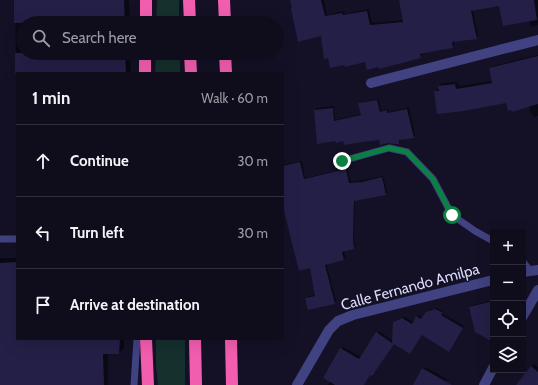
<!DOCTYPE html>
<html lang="en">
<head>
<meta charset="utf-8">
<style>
	:root { --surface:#0f0d1c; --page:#1d1b29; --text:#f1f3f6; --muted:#9b9ca3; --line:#2f2d3b }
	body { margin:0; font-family:Cabin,sans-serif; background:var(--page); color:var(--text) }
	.controls { position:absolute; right:12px; bottom:12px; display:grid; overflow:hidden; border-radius:0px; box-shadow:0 4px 16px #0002 }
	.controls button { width:36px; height:36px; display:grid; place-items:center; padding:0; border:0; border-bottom:1px solid var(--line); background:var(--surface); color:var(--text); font:20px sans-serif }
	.stop { position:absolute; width:12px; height:12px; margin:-9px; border:3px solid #0b8043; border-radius:50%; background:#fff }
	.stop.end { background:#0b8043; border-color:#fff; box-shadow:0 1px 4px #0008 }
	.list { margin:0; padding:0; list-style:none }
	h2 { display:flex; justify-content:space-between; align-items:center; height:52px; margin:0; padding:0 16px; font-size:17px }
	h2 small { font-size:13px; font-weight:400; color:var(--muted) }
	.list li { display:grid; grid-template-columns:26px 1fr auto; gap:12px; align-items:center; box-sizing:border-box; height:72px; padding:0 16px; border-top:1px solid var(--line) }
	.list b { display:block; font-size:15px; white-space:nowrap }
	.list em { font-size:13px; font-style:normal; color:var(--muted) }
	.icon { flex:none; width:22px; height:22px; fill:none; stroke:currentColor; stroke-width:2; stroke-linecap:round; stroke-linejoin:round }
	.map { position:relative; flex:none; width:538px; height:385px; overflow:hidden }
	.search { position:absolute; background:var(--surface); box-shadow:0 4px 16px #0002; left:16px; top:16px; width:268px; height:44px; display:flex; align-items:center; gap:10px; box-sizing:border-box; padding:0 14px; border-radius:22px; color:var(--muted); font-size:15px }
	.panel { position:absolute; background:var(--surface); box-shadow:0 4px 16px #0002; left:16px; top:72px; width:268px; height:268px; border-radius:0px }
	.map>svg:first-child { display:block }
	.green { fill:#15302d }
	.shadow { fill:#0007 }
	.building { fill:#241f46 }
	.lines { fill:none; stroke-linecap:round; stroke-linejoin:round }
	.lane { stroke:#404281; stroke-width:7 }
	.street { stroke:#404281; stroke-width:10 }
	.highway { stroke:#f25eaf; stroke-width:12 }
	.route { stroke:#0b8043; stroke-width:5 }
	.labels { text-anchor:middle; stroke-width:3; stroke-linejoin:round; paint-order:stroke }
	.street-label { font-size:15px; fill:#dbdafc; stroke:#141126 }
</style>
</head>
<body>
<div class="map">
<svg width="538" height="385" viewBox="0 0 538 385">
	<rect width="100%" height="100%" fill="#141126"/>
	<g class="green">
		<polygon points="157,0 179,0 179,23 156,23"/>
		<polygon points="156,53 180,53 180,73 155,73"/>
		<polygon points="156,339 185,339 185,385 158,385 156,365"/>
	</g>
	<g class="shadow">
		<polygon points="15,0 129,0 130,23 23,23 23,53 130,53 131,73 17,73 17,123"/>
		<polygon points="291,0 324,0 327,15 344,11 345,14 369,9 372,23 404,20 400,0 538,0 538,25 530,27 529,20 500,5 473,10 478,36 476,38 454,41 454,45 452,47 422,52 423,55 420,57 366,61 322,35"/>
		<polygon points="538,55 538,116 533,117 533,114 531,114 529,105 436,91 438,88 439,88 439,86 442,83 458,82 459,86 492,81 490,69 493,66"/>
		<polygon points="379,99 381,111 388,109 389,112 409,107 415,135 413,137 400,139 401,141 399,143 396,143 388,142 380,139 344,140 315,110 317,108 334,106 335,120 362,114 360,104 361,102"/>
		<polygon points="302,161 305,178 347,168 351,182 364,180 383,176 387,193 385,194 355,200 354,241 356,246 355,247 353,238 344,250 346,258 344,259 326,263 336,301 334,303 306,298 308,296 316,295 311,267 283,202 283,165"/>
		<polygon points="0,258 17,258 17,339 124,339 124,348 119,353 108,353 108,385 0,385"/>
		<polygon points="493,300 493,320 470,307 473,305"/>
		<polygon points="437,308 443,312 442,313 464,326 450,349 423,334 410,353 394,343 370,374 356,385 328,385 330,381 324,378 343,347 361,357 379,331 393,341 394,322 396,320 404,317 414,322 418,315 423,318 429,310"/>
		<polygon points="534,364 538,367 538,385 522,385 531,367"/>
		<polygon points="425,367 447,379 444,385 415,385 423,369"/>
	</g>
	<g class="building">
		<polygon points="14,0 124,0 125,23 14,23"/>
		<polygon points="290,0 321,0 325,16 342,13 343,15 367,11 370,25 403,22 399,0 534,0 537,20 503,26 499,6 471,11 477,39 452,42 453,48 440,50 420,54 421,58 379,69 378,67 367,70 365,62 345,67 344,65 330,68 328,58 324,59 321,36 298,42 291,8 292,8"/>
		<polygon points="15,53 125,53 126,73 15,73"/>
		<polygon points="538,56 538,104 512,112 511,110 508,111 506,103 464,111 437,114 434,91 439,91 438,86 455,84 456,89 492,83 489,68"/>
		<polygon points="377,100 380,112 387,110 387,113 407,109 414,138 399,140 399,144 396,144 388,143 380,145 379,140 355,143 344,145 343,141 336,143 335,141 317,144 314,110 333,108 334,121 361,115 358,103"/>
		<polygon points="300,162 304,179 346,169 349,183 362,182 382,177 386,195 354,201 353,243 354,249 342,252 344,260 325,265 335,304 308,310 305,298 315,296 310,268 299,271 283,207 283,166"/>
		<polygon points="17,262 17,339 120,339 119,354 103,354 104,385 0,385 0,263"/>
		<polygon points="493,301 493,342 475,332 469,307"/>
		<polygon points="435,309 443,313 441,315 463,328 449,352 422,335 410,354 394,344 372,376 370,375 364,385 335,385 323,378 340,348 359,359 376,332 392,343 393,322 402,318 412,324 416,316 421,319 426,312"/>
		<polygon points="531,366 538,372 538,385 516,385"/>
		<polygon points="422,368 452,385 413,385"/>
	</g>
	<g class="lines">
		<g class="lane">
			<polyline points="342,161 389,148 407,152 433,179 452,215 475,231 493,241"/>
			<polyline points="0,239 17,239"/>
			<polyline points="523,262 530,271"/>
			<polyline points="134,385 137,339"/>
		</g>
		<g class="street">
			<polyline points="371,83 538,40"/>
			<polyline points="523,272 538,270"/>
			<polyline points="523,316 538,290"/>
			<polyline points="297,385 329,330 338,321 353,315 493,280"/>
			<polyline points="484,385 493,368"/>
		</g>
		<g class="highway">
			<polyline points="189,0 190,23"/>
			<polyline points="224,0 225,23"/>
			<polyline points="146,23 146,0"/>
			<polyline points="190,53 191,73"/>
			<polyline points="225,53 226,73"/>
			<polyline points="145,73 145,53"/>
			<polyline points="146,339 148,385"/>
			<polyline points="195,339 196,385"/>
			<polyline points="231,339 232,385"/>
		</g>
	</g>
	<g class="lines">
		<polyline class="route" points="342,161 389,148 407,152 433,179 452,215"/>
	</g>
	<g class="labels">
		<g class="street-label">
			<text transform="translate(410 287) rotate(-15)" y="5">Calle Fernando Amilpa</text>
		</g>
	</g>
</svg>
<div class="controls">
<button>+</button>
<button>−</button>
<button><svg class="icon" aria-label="locate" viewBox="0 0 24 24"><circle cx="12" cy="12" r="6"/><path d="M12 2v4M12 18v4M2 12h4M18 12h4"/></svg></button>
<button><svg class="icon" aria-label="layers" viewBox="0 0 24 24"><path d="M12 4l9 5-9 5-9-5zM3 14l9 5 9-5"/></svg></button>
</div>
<div class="stop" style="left:452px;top:215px"></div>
<div class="stop end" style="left:342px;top:161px"></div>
<div class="search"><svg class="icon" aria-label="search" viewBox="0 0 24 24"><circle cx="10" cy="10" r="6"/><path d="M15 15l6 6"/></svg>Search here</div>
<section class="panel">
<h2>1 min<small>Walk · 60 m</small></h2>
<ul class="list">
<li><svg class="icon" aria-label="ahead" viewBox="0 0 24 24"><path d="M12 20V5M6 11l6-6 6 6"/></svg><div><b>Continue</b></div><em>30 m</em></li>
<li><svg class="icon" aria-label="left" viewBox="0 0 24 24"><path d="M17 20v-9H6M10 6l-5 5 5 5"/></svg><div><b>Turn left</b></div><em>30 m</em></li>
<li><svg class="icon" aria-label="arrive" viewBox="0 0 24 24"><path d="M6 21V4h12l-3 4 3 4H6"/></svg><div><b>Arrive at destination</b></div></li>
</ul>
</section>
</div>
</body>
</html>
